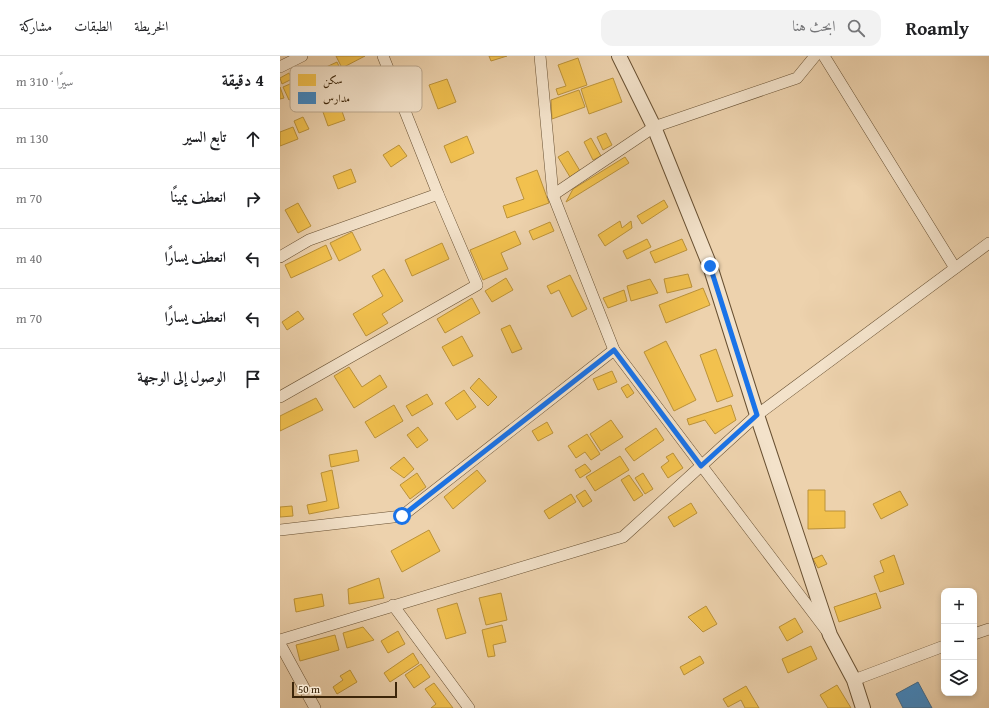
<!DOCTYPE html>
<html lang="ar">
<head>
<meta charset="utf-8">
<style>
	:root { --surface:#fff; --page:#f2f2f2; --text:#202124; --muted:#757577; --line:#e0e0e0 }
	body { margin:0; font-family:"Gentium Book Plus",Amiri,serif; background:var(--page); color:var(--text); direction:rtl }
	.controls { position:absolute; right:12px; bottom:12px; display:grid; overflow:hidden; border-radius:8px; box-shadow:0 2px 6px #0003 }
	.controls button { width:36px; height:36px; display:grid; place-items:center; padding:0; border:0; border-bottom:1px solid var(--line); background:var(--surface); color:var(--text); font:20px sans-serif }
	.scale { position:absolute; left:12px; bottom:10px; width:105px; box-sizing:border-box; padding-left:4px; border:2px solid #3c2509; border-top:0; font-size:11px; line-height:14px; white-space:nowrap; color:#3c2509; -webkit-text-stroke:3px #f3e2ca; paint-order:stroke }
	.stop { position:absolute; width:12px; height:12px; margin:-9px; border:3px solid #1a73e8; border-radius:50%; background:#fff }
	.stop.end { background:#1a73e8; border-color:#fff; box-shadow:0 1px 4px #0008 }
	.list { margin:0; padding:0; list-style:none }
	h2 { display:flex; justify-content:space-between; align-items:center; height:52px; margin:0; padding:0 16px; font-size:17px }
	h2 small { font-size:13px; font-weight:400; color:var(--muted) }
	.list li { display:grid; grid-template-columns:26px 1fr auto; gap:12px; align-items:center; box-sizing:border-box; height:60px; padding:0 16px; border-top:1px solid var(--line) }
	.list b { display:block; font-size:15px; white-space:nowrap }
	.list em { font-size:13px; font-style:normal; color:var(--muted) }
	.icon { flex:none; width:22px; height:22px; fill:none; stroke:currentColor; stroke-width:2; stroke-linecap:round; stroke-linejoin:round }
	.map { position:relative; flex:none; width:709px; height:652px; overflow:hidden; direction:ltr }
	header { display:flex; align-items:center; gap:24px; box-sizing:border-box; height:56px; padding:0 20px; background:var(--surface); border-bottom:1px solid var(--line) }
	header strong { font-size:19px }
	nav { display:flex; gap:22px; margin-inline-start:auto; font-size:14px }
	.search { width:280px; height:36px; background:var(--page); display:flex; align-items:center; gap:10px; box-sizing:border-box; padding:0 14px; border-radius:12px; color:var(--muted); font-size:15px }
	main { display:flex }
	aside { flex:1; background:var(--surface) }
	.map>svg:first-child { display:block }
	.homes { fill:#f2c14e; stroke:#bb9239 }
	.schools { fill:#3f88c5; stroke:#3e6a8d }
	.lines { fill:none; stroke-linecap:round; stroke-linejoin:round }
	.minor-casing { stroke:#685032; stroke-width:12 }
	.tertiary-casing { stroke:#685032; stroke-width:16 }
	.minor { stroke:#f3e2ca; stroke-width:11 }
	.tertiary { stroke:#f3e2ca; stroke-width:14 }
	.route { stroke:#1a73e8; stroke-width:5 }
	.key { fill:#f3e2ca; stroke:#bca990; stroke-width:1 }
	.key-label { font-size:11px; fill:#3c2509 }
</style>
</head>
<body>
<header>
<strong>Roamly</strong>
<div class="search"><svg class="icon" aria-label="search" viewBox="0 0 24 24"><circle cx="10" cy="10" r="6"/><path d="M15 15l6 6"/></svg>ابحث هنا</div>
<nav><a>الخريطة</a><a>الطبقات</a><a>مشاركة</a></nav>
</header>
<main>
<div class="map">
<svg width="709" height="652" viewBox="0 0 709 652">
	<rect width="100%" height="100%" fill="#edd2ad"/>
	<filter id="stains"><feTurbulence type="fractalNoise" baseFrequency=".005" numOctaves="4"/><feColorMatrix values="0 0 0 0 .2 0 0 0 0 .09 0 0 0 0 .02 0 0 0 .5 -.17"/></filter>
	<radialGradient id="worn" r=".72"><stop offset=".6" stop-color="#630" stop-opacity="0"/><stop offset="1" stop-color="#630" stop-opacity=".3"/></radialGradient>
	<g class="homes">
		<polygon points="56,0 85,0 62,12"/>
		<polygon points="209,0 227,0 211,5"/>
		<polygon points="298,2 307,29 278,39 276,33 286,30 278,9"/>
		<polygon points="57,6 67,27 55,33 44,12"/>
		<polygon points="9,17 12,23 2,28 0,22"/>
		<polygon points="333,22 342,46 309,58 301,33"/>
		<polygon points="167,23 176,46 158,53 149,29"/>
		<polygon points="17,25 22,38 9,44 3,31"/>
		<polygon points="0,31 4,42 0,43"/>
		<polygon points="299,34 305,51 272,63 271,44"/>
		<polygon points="55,35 65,64 48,70 38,42"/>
		<polygon points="23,61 29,73 19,77 14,65"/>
		<polygon points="13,71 18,83 0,90 0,76"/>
		<polygon points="326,77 332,89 323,94 317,81"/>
		<polygon points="187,80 194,97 171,107 164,90"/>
		<polygon points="311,82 321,100 313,104 304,86"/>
		<polygon points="119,89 127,100 111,111 103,99"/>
		<polygon points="288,95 300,115 290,121 278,101"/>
		<polygon points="345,101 349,107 286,146 293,133"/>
		<polygon points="71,113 76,126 58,133 53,120"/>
		<polygon points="257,114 269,147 227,162 223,150 244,143 236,122"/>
		<polygon points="384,144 388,151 362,168 357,160"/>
		<polygon points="18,147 31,170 18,177 5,154"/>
		<polygon points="340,165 342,172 351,165 352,172 325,190 318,179"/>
		<polygon points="270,166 274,175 253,184 249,175"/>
		<polygon points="235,175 241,188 221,197 228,213 203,224 190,194"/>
		<polygon points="72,176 81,194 59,205 50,187"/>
		<polygon points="367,183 371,191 347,203 343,195"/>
		<polygon points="402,183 407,194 375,207 370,196"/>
		<polygon points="162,187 169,203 132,220 125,204"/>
		<polygon points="46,189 52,203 11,222 5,209"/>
		<polygon points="104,213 123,245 102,258 108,267 86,280 73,258 103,240 92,220"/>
		<polygon points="408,218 412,231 387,237 384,223"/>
		<polygon points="290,219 307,253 292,261 279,234 271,238 267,230"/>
		<polygon points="226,222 233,234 212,246 205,235"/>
		<polygon points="370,223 378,237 351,245 347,230"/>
		<polygon points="423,232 430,249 386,267 379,249"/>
		<polygon points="344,234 347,245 328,252 323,242"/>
		<polygon points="192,242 200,257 165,277 157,263"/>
		<polygon points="18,255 24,263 7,274 2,266"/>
		<polygon points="230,269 242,293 232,297 221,273"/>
		<polygon points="182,280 193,300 173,310 162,291"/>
		<polygon points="386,285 416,344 394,355 364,296"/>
		<polygon points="436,293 453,340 437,346 420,299"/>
		<polygon points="69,311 82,331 100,319 107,331 74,352 54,320"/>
		<polygon points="332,315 337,326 318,334 313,323"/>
		<polygon points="199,322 217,341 208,350 190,332"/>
		<polygon points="348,328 354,337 347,342 341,332"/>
		<polygon points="184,334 196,351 177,364 165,347"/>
		<polygon points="147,338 153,348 132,360 126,350"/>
		<polygon points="36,342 43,354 0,375 0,360"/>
		<polygon points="114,349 123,365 95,382 85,366"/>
		<polygon points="451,349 456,364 435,378 425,364 409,369 407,363"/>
		<polygon points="331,364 343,381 321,395 310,378"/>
		<polygon points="267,366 273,377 258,385 252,375"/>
		<polygon points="138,371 148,384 137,392 127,379"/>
		<polygon points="376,372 384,384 354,405 345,393"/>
		<polygon points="307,378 320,398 311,404 305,396 296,402 288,390"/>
		<polygon points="77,394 79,405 51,411 49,399"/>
		<polygon points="393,397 403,412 388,422 381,411 389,405 386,401"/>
		<polygon points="340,400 349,414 315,435 306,421"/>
		<polygon points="124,401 134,413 124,422 110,412"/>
		<polygon points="305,408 311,415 300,422 295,414"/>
		<polygon points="52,414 59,452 29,458 27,449 47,445 41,417"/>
		<polygon points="197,414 206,425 173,453 164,441"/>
		<polygon points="137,417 146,431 130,443 120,429"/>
		<polygon points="363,417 373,433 365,438 355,422"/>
		<polygon points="349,419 363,439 354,445 341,424"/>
		<polygon points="305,434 312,445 303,451 296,440"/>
		<polygon points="528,434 545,434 545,455 565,455 565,472 528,473"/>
		<polygon points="620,435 628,449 601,463 593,448"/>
		<polygon points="291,438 296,446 269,463 264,455"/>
		<polygon points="411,447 417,457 394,471 388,461"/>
		<polygon points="12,450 13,460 0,461 0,451"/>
		<polygon points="149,474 160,495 122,516 111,495"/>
		<polygon points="542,499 547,508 538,512 533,503"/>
		<polygon points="614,499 624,528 600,536 594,520 604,516 600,505"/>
		<polygon points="99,522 104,542 69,548 68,533"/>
		<polygon points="221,537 227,564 206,569 199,542"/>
		<polygon points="596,537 601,552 559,566 554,551"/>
		<polygon points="42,538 44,550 16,556 14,543"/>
		<polygon points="177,547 186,577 166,583 157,553"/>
		<polygon points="426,550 437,568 423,576 408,561"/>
		<polygon points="515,562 523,576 507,585 499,571"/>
		<polygon points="222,569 226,586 213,589 215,600 208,601 202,574"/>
		<polygon points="83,571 94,584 67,592 63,577"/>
		<polygon points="118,575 125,588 108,597 101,585"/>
		<polygon points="55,579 59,594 20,605 16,589"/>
		<polygon points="531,590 537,603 508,617 502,603"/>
		<polygon points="133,597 139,607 110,626 104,617"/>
		<polygon points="420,600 424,607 404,619 400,611"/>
		<polygon points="141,608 150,621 134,632 125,619"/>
		<polygon points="70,614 77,626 57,638 53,631 63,624 60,620"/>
		<polygon points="154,627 173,652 151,652 156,648 145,633"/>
		<polygon points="557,629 571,652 548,652 540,639"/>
		<polygon points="466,630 479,652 465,652 461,644 448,651 443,643"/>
	</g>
	<polygon class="schools" points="638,626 652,652 623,652 616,638"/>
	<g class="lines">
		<g class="minor-casing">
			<g id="minor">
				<polyline points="260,0 273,139 334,294 546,574"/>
				<polyline points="544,0 675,212"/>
				<polyline points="0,11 22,0"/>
				<polyline points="273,139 374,71 517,22 535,0"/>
				<polyline points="0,201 29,184 158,138"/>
				<polyline points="0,341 197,229 158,138 103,0"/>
				<polyline points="0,474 122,460 334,294"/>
				<polyline points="113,549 189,652"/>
				<polyline points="694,578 709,573"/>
				<polyline points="0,584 343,481 477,359 709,187"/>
				<polyline points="0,588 35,652"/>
				<polyline points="574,624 664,590"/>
			</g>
		</g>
		<g class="tertiary-casing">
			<polyline id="tertiary" points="339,0 374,71 430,210 477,359 550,579 574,624 583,652"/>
		</g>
		<use href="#minor" class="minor"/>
		<use href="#tertiary" class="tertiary"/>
	</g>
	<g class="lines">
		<polyline class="route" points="122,460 334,294 421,410 477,359 430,210"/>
	</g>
	<rect x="10" y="10" width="132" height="46" rx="6" class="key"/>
	<rect x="18" y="18" width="18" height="12" fill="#f2c14e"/>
	<rect x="18" y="36" width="18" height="12" fill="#3f88c5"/>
	<g class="key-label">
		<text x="43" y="28">سكن</text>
		<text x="43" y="46">مدارس</text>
	</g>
	<rect width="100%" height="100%" filter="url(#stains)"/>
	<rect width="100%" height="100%" fill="url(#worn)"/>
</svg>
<div class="controls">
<button>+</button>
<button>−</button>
<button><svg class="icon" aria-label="layers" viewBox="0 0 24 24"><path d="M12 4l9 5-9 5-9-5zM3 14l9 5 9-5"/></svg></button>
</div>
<div class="scale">50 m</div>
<div class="stop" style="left:122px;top:460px"></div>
<div class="stop end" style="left:430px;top:210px"></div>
</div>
<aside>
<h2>4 دقيقة<small>سيرًا · 310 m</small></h2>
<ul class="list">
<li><svg class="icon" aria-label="ahead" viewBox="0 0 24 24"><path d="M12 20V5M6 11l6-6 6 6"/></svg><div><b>تابع السير</b></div><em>130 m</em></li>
<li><svg class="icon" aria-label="right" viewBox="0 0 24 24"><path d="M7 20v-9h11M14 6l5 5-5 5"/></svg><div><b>انعطف يمينًا</b></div><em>70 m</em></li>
<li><svg class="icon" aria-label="left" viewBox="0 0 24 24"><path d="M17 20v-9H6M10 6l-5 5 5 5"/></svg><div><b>انعطف يسارًا</b></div><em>40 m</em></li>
<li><svg class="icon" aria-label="left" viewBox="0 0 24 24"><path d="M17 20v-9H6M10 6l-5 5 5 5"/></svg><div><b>انعطف يسارًا</b></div><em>70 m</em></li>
<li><svg class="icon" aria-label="arrive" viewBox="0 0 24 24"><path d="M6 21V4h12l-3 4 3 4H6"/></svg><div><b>الوصول إلى الوجهة</b></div></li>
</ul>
</aside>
</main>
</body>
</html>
